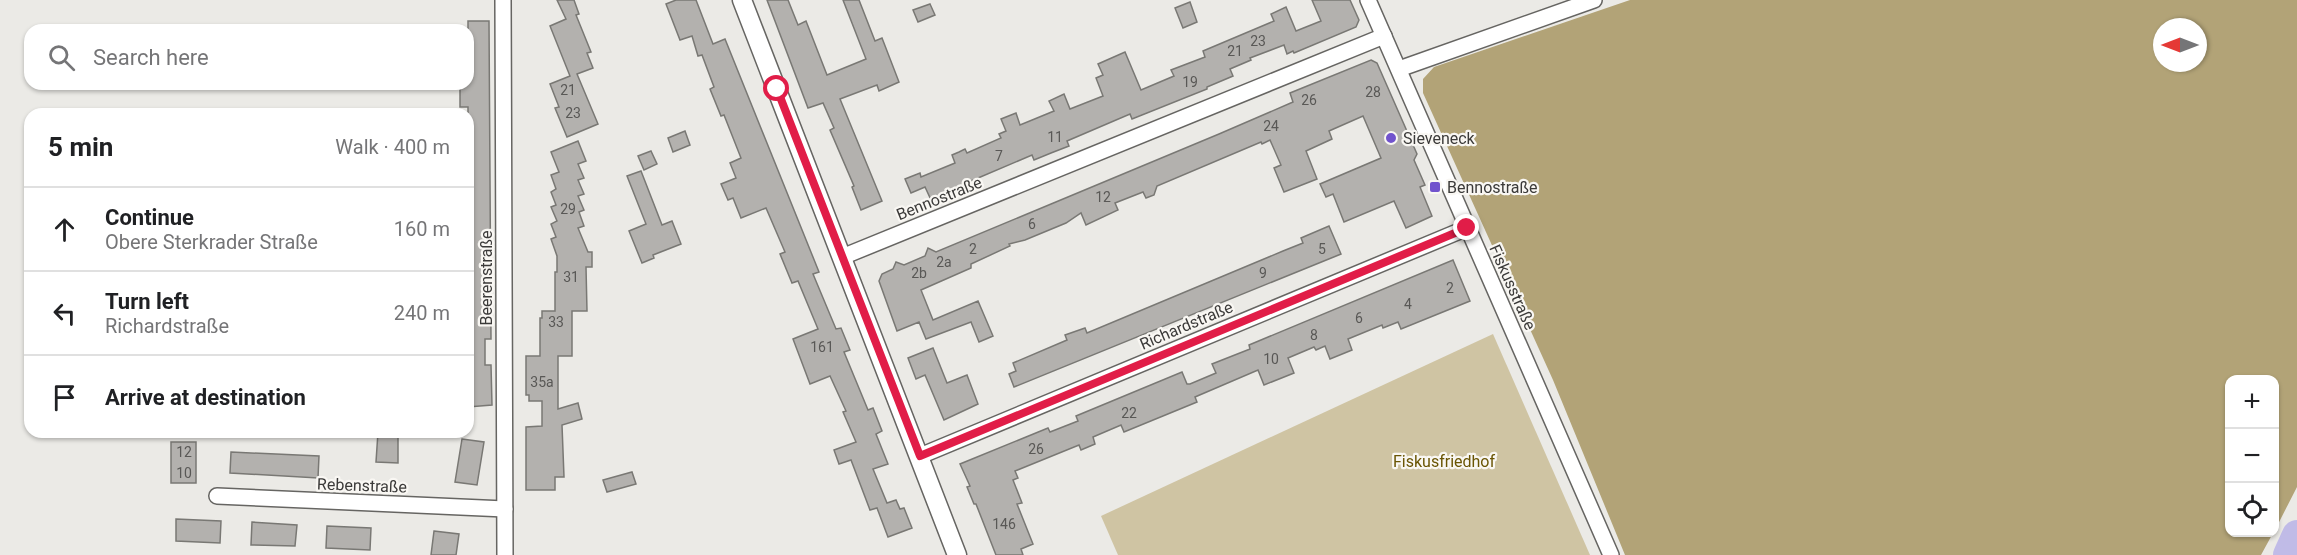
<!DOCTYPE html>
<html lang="en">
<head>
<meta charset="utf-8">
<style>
	:root { --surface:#fff; --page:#f6f6f6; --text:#202124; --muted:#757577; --line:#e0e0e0 }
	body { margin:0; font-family:Roboto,sans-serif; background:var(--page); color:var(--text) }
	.controls { position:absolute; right:18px; bottom:18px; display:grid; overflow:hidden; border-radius:12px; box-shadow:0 2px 4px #0004 }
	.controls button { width:54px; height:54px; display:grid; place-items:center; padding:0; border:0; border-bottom:2px solid var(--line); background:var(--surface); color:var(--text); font:30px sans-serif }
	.compass { position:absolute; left:2153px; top:18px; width:54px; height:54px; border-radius:50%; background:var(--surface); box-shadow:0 2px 4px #0004; rotate:270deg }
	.stop { position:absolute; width:18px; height:18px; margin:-14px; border:4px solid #e11d48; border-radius:50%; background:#fff }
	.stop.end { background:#e11d48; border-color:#fff; box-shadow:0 2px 6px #0008 }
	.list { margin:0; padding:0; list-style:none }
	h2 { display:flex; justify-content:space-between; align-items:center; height:78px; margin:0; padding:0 24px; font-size:26px }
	h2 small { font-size:20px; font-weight:400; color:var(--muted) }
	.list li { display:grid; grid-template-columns:39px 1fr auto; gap:18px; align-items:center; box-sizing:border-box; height:84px; padding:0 24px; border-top:2px solid var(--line) }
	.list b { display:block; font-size:22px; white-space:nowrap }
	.list p { margin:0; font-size:20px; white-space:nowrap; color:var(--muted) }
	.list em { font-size:20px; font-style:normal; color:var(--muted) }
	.icon { flex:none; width:33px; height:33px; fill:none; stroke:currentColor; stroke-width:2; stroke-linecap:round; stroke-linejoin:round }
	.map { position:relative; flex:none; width:2297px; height:555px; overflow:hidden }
	.search { position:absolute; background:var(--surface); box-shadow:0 2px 4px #0004; left:24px; top:24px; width:450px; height:66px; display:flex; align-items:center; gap:15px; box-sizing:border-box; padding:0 21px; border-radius:18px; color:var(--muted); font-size:22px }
	.panel { position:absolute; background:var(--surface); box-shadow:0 2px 4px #0004; left:24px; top:108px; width:450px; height:330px; border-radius:18px }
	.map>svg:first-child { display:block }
	.green { fill:#cfc4a3 }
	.forest { fill:#b2a377; fill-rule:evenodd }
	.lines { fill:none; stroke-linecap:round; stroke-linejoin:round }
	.river { stroke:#c0bbe7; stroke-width:30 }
	.building { fill:#b3b1ae; stroke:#797874; stroke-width:1.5 }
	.minor-casing { stroke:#666562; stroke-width:18 }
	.tertiary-casing { stroke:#666562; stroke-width:21 }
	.minor { stroke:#fff; stroke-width:15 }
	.tertiary { stroke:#fff; stroke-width:18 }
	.route { stroke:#e11d48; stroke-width:8 }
	.poi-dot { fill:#7153cd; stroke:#f9f7f3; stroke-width:2 }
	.labels { text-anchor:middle; stroke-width:4.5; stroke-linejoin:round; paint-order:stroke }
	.number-label { font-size:14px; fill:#595856 }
	.poi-label { font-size:16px; fill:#3b3a39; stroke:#f9f7f3; text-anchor:start }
	.street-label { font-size:16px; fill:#3b3a39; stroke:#f9f7f3 }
	.park-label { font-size:16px; fill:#6a5504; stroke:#f9f7f3 }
</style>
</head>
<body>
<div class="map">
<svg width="2297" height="555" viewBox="0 0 2297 555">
	<rect width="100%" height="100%" fill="#ebeae6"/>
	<polygon class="green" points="1493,334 1590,555 1118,555 1101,516"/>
	<path class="forest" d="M1630,0h667v487l-22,43 -1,-150h-44v152l43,1 -12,22h-636l-72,-175 -130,-287v-14l11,-12zM2162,27h36v36h-36z"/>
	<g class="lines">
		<polyline class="river" points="2288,555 2297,535"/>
	</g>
	<g class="building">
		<polygon points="557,0 574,0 579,14 576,15 591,52 587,53 593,68 577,74 598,124 567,137 555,108 559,107 550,84 570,76 550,26 566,19"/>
		<polygon points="676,0 696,0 713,44 725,39 819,272 813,274 836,329 841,328 850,350 844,352 868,410 873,408 882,431 876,434 888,464 873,469 887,503 896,500 900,509 904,508 912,528 888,537 877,508 870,510 851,460 839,464 834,450 856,442 843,412 846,411 830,376 810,384 793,339 818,329 798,281 792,283 780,254 785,252 766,208 741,218 733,198 728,200 721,184 736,178 730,163 741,158 724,115 721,116 710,89 714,87 702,55 698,56 692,36 680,40 666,4"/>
		<polygon points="767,0 788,0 798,25 806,21 827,75 866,59 843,0 859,0 875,41 882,38 899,82 879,91 877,85 840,99 882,201 861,210 852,187 854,186 830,130 834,128 823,103 808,108"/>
		<polygon points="1312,0 1350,0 1359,20 1356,27 1294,53 1293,51 1287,54 1284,45 1250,58 1251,60 1230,69 1233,76 1207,87 1207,89 1132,119 1130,114 1067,141 1069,146 1051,153 1034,160 1032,155 964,184 966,188 932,202 925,187 911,193 905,179 920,173 921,177 955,163 952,155 959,152 965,149 967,153 1001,138 999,134 1006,131 1001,119 1016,113 1020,125 1054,111 1049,101 1064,94 1070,109 1103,96 1096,78 1103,75 1098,64 1125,52 1141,90 1174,76 1171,70 1205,57 1203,51 1274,21 1271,14 1286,7 1296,31 1321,21"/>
		<polygon points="1190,2 1197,22 1183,28 1175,8"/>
		<polygon points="930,4 935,15 918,22 913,10"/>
		<polygon points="468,21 489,21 491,339 485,339 485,365 491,365 492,405 468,407 468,107 460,107 460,84 468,84"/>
		<polygon points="1371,60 1377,63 1417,154 1414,160 1425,185 1420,187 1432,216 1406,228 1394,201 1344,222 1333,194 1326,197 1320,184 1381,158 1363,116 1329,131 1332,139 1306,151 1317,179 1284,192 1274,168 1281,165 1270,140 1262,144 1261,142 1157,186 1154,195 1146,198 1143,192 1115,203 1118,210 1086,225 1081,213 1066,223 1025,240 1009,244 1010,246 971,264 971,268 921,290 933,320 978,301 993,336 979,342 971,322 926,339 919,322 897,331 879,281 882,274 893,269 896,262 904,265 925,256 928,248 936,252 1219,134 1293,102 1290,93"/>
		<polygon points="685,131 690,145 673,152 668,138"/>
		<polygon points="578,141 586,161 578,164 584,178 578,180 584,194 578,196 584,210 579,212 584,226 578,228 588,252 592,252 592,267 586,267 587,311 572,311 572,356 558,356 558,409 578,403 582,419 562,425 564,477 555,477 555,490 526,490 526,427 542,426 542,401 529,401 529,395 526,395 526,356 540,356 540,318 542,318 542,311 555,311 555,272 557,272 557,256 551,239 556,237 551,224 557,221 551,207 556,205 551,192 556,189 551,175 559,172 551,152"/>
		<polygon points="651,151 657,164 644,170 638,156"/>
		<polygon points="641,171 662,225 672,221 681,244 653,255 654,258 642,263 629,231 646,224 627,176"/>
		<polygon points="1329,226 1341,254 1014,387 1009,374 1016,371 1013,363 1067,340 1065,335 1085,328 1087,333 1283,251 1303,243 1301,238"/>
		<polygon points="1453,260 1470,301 1401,329 1398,322 1383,328 1382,325 1348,339 1352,350 1330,359 1325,346 1316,350 1314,347 1288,358 1294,373 1264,385 1258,370 1195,397 1197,402 1124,432 1121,425 1093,437 1095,444 1081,450 1079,445 1015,471 1018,478 1013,480 1022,503 1017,504 1033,544 1021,549 1023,555 996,555 976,504 974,504 967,487 970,486 960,464 1048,428 1050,432 1078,421 1076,416 1182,372 1187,384 1190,384 1216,373 1212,364 1250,349 1249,345"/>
		<polygon points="933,348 947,383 967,375 978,404 944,420 925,375 916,379 908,358"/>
		<polygon points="378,432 398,432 398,463 376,462"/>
		<polygon points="462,439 484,442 477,485 455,482"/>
		<rect x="171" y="442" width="25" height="41"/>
		<polygon points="231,452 319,456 318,478 230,473"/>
		<polygon points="632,472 636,484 607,492 603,480"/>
		<polygon points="176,519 221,521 220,543 176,541"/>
		<polygon points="252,522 297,525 295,546 251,545"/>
		<polygon points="327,526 371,528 370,550 326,548"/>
		<polygon points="434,531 459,534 456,555 431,555"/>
	</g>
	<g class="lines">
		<g class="minor-casing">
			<g id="minor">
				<polyline points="503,0 505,555"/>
				<polyline points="1368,0 1611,555"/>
				<polyline points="1399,69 1594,0"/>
				<polyline points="842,257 1384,36"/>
				<polyline points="920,456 1467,228"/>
				<polyline points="217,496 505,509"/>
			</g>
		</g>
		<g class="tertiary-casing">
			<polyline id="tertiary" points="742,0 957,555"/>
		</g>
		<use href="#minor" class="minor"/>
		<use href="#tertiary" class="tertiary"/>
	</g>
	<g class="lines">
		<polyline class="route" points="777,89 920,456 1467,228"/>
	</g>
	<g class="poi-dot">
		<circle cx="1391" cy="138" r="6"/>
		<rect x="1429" y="181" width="12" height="12" rx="3"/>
	</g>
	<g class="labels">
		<g class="number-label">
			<text x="1258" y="46">23</text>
			<text x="1235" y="56">21</text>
			<text x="1190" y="87">19</text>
			<text x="568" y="95">21</text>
			<text x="1373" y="97">28</text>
			<text x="1309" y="105">26</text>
			<text x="573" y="118">23</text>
			<text x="1271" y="131">24</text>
			<text x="1055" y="142">11</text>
			<text x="999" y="161">7</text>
			<text x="1103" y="202">12</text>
			<text x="568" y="214">29</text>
			<text x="1032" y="229">6</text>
			<text x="973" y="254">2</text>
			<text x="1322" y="254">5</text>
			<text x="944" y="267">2a</text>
			<text x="919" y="278">2b</text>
			<text x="1263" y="278">9</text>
			<text x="571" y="282">31</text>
			<text x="1450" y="293">2</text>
			<text x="1408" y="309">4</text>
			<text x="1359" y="323">6</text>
			<text x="556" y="327">33</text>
			<text x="1314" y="340">8</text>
			<text x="822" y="352">161</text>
			<text x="1271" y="364">10</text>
			<text x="542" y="387">35a</text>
			<text x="1129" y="418">22</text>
			<text x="1036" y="454">26</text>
			<text x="184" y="457">12</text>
			<text x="184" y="478">10</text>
			<text x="1004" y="529">146</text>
		</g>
		<g class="poi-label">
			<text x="1403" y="144">Sieveneck</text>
			<text x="1447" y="193">Bennostraße</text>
		</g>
		<g class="street-label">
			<text transform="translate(939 198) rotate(-22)" y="6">Bennostraße</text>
			<text transform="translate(486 278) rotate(-90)" y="6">Beerenstraße</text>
			<text transform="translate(1513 287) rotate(66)" y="6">Fiskusstraße</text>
			<text transform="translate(1186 325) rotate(-23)" y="6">Richardstraße</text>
			<text transform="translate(362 485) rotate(2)" y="6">Rebenstraße</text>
		</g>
		<g class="park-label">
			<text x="1444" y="467">Fiskusfriedhof</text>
		</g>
	</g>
</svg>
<div class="controls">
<button>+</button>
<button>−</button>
<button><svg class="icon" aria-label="locate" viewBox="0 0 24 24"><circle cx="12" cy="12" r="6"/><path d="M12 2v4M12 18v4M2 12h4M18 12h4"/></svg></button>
</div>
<svg class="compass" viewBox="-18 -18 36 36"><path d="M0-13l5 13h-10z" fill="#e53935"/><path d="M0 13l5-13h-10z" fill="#757577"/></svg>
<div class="stop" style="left:777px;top:89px"></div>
<div class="stop end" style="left:1467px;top:228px"></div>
<div class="search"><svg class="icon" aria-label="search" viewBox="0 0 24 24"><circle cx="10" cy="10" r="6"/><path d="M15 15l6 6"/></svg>Search here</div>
<section class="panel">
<h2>5 min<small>Walk · 400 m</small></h2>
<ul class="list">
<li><svg class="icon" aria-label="ahead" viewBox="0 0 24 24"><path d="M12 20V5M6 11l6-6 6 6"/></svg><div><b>Continue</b><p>Obere Sterkrader Straße</p></div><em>160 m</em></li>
<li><svg class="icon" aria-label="left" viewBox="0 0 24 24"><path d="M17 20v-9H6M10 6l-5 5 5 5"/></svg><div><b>Turn left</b><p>Richardstraße</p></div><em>240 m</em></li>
<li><svg class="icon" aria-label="arrive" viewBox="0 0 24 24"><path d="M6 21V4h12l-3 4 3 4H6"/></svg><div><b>Arrive at destination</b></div></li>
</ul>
</section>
</div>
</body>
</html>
